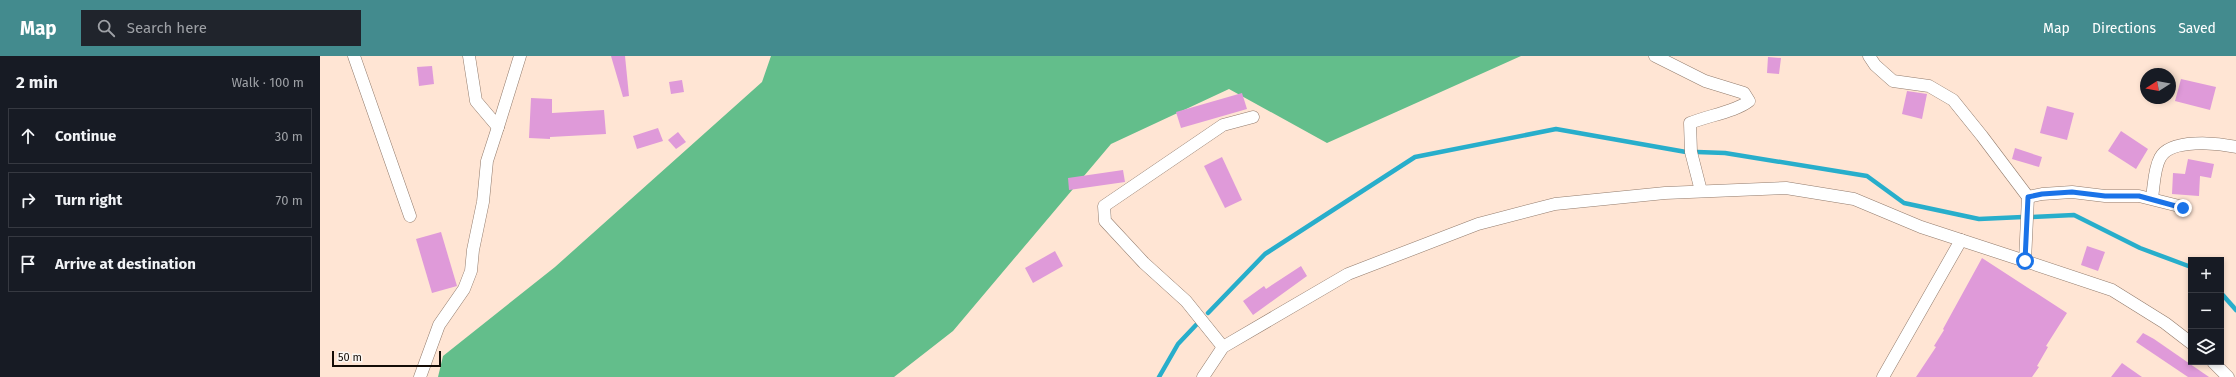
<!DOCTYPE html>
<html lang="en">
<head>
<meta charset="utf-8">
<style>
	:root { --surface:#171b24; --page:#20242c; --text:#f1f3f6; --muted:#9ea1a6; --line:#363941; --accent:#438b8e }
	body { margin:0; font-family:"Fira Sans",sans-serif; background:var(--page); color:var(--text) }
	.controls { position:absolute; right:12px; bottom:12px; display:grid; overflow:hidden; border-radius:0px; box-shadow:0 2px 6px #0003 }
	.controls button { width:36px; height:36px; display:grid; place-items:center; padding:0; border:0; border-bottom:1px solid var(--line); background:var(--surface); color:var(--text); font:20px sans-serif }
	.compass { position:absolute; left:1820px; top:12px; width:36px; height:36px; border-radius:50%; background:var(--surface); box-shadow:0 2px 6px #0003; rotate:259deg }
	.scale { position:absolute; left:12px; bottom:10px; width:109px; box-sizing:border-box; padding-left:4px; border:2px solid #140c06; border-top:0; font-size:11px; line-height:14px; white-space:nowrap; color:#140c06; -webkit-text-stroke:3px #fcf7f3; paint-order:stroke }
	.stop { position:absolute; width:12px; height:12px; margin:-9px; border:3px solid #1a73e8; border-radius:50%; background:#fff }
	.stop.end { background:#1a73e8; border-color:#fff; box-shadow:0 1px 4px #0008 }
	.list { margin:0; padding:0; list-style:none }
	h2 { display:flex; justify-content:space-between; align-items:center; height:52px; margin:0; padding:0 16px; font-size:17px }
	h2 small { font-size:13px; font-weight:400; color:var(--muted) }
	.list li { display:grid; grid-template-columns:26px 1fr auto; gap:12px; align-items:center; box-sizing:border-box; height:56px; margin:0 8px 8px; padding:0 8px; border:1px solid var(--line); border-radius:0px }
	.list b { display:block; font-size:15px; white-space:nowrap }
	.list em { font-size:13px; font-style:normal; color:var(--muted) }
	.icon { flex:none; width:22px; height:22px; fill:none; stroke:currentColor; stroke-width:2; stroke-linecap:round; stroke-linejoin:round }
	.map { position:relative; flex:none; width:1916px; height:321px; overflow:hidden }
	header { display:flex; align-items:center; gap:24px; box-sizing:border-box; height:56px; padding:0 20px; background:var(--accent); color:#fff }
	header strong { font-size:19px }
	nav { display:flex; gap:22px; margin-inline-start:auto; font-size:14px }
	.search { width:280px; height:36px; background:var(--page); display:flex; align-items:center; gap:10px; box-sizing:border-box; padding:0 14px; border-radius:0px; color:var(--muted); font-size:15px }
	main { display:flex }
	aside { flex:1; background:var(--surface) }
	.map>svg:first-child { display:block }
	.forest { fill:#63be8b }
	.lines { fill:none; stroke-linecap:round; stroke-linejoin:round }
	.stream { stroke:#28aecb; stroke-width:4.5 }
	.building { fill:#df9ad9 }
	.street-casing { stroke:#927b6c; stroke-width:13 }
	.street { stroke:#fff; stroke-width:12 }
	.route { stroke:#1a73e8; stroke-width:5 }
</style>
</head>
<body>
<header>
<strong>Map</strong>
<div class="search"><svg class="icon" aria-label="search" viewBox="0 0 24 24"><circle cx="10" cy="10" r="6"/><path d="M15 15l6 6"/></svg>Search here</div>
<nav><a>Map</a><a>Directions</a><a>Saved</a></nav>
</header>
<main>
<aside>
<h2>2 min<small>Walk · 100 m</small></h2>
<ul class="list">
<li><svg class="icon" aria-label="ahead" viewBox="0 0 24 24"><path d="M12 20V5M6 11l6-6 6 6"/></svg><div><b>Continue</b></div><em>30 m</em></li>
<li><svg class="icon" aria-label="right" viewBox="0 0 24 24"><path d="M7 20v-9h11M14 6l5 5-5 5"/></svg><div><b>Turn right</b></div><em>70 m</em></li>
<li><svg class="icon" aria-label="arrive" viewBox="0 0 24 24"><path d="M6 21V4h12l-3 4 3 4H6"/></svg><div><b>Arrive at destination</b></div></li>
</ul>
</aside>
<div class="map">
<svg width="1916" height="321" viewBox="0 0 1916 321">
	<rect width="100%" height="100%" fill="#ffe5d4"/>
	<polygon class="forest" points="451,0 1201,0 1007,87 909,33 791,88 633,275 574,321 118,321 123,300 235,211 442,26"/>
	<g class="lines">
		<g class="stream">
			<polyline points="1377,96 1405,97 1547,120 1584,147 1659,163 1703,161"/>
			<polyline points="1712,161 1754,159 1820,192 1871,211"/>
			<polyline points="1901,237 1916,254"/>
			<polyline points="888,257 945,198 1095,101 1236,73 1366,96"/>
			<polyline points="839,321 858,288 876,269"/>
		</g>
	</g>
	<g class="building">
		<polygon points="291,0 305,0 309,40 303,41"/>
		<polygon points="1448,1 1461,2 1459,18 1447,17"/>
		<polygon points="112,10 114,28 99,30 97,11"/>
		<polygon points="1861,23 1896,31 1890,54 1855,45"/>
		<polygon points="362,24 364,36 351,38 349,26"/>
		<polygon points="1587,35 1607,38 1602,63 1582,58"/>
		<polygon points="922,37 927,53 861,72 856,56"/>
		<polygon points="211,42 232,43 232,57 284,54 286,78 230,81 230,83 209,82"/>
		<polygon points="1727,50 1754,57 1747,84 1720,77"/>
		<polygon points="338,72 343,85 317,93 313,80"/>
		<polygon points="1801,75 1828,93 1816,113 1788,95"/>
		<polygon points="358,76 366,86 356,93 348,84"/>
		<polygon points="1695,92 1722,101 1719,111 1692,103"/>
		<polygon points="902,101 922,144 905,152 884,110"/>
		<polygon points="1868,103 1894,108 1891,122 1880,120 1879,140 1852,138 1853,117 1865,118"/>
		<polygon points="803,114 805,126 749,134 748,122"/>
		<polygon points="121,176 137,230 112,237 96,183"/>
		<polygon points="1767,190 1785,196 1778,215 1761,209"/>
		<polygon points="735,195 743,210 713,227 705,212"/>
		<polygon points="1662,202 1747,257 1726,290 1728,291 1717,310 1719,311 1712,321 1596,321 1616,291 1614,290 1624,274 1623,273"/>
		<polygon points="981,210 987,220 933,259 923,245 944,230 946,233"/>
		<polygon points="1823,277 1834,283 1889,321 1868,321 1816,286"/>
		<polygon points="1802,307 1822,321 1791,321"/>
	</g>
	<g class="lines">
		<g class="street-casing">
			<g id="street">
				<polyline points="34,0 90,160"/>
				<polyline points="149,0 156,45 178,71 200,0"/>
				<path d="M1335,0l50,25 39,12 5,8c-12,10 -42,15 -59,22l1,29 10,39"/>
				<polyline points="1549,0 1555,9 1573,25 1609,30 1633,44 1662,80 1708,141 1705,205 1792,234 1845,267 1871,287"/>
				<polyline points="1708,141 1722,138 1752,136 1785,140 1819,140 1863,151"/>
				<path d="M1832,142c2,-13 2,-29 8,-40 10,-20 58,-15 76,-11"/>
				<polyline points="903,291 866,245 824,207 785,165 784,150 903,69 933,61"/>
				<polyline points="1893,306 1908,321"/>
				<polyline points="100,321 119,269 144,233 151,215 153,194 163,146 167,105 178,71"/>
				<polyline points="883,321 903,291 1028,218 1158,168 1235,148 1345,137 1466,132 1534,143 1601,171 1705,205"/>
				<polyline points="1563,321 1641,184"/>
			</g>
		</g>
		<use href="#street" class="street"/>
	</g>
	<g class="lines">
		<polyline class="route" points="1705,205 1708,141 1722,138 1752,136 1785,140 1819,140 1863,152"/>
	</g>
</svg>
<div class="controls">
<button>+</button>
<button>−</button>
<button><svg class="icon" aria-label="layers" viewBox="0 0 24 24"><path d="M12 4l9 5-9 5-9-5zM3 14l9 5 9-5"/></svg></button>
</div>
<svg class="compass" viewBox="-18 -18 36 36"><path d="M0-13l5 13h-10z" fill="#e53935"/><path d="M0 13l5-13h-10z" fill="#9ea1a6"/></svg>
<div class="scale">50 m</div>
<div class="stop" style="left:1705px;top:205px"></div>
<div class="stop end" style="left:1863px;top:152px"></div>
</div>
</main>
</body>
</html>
